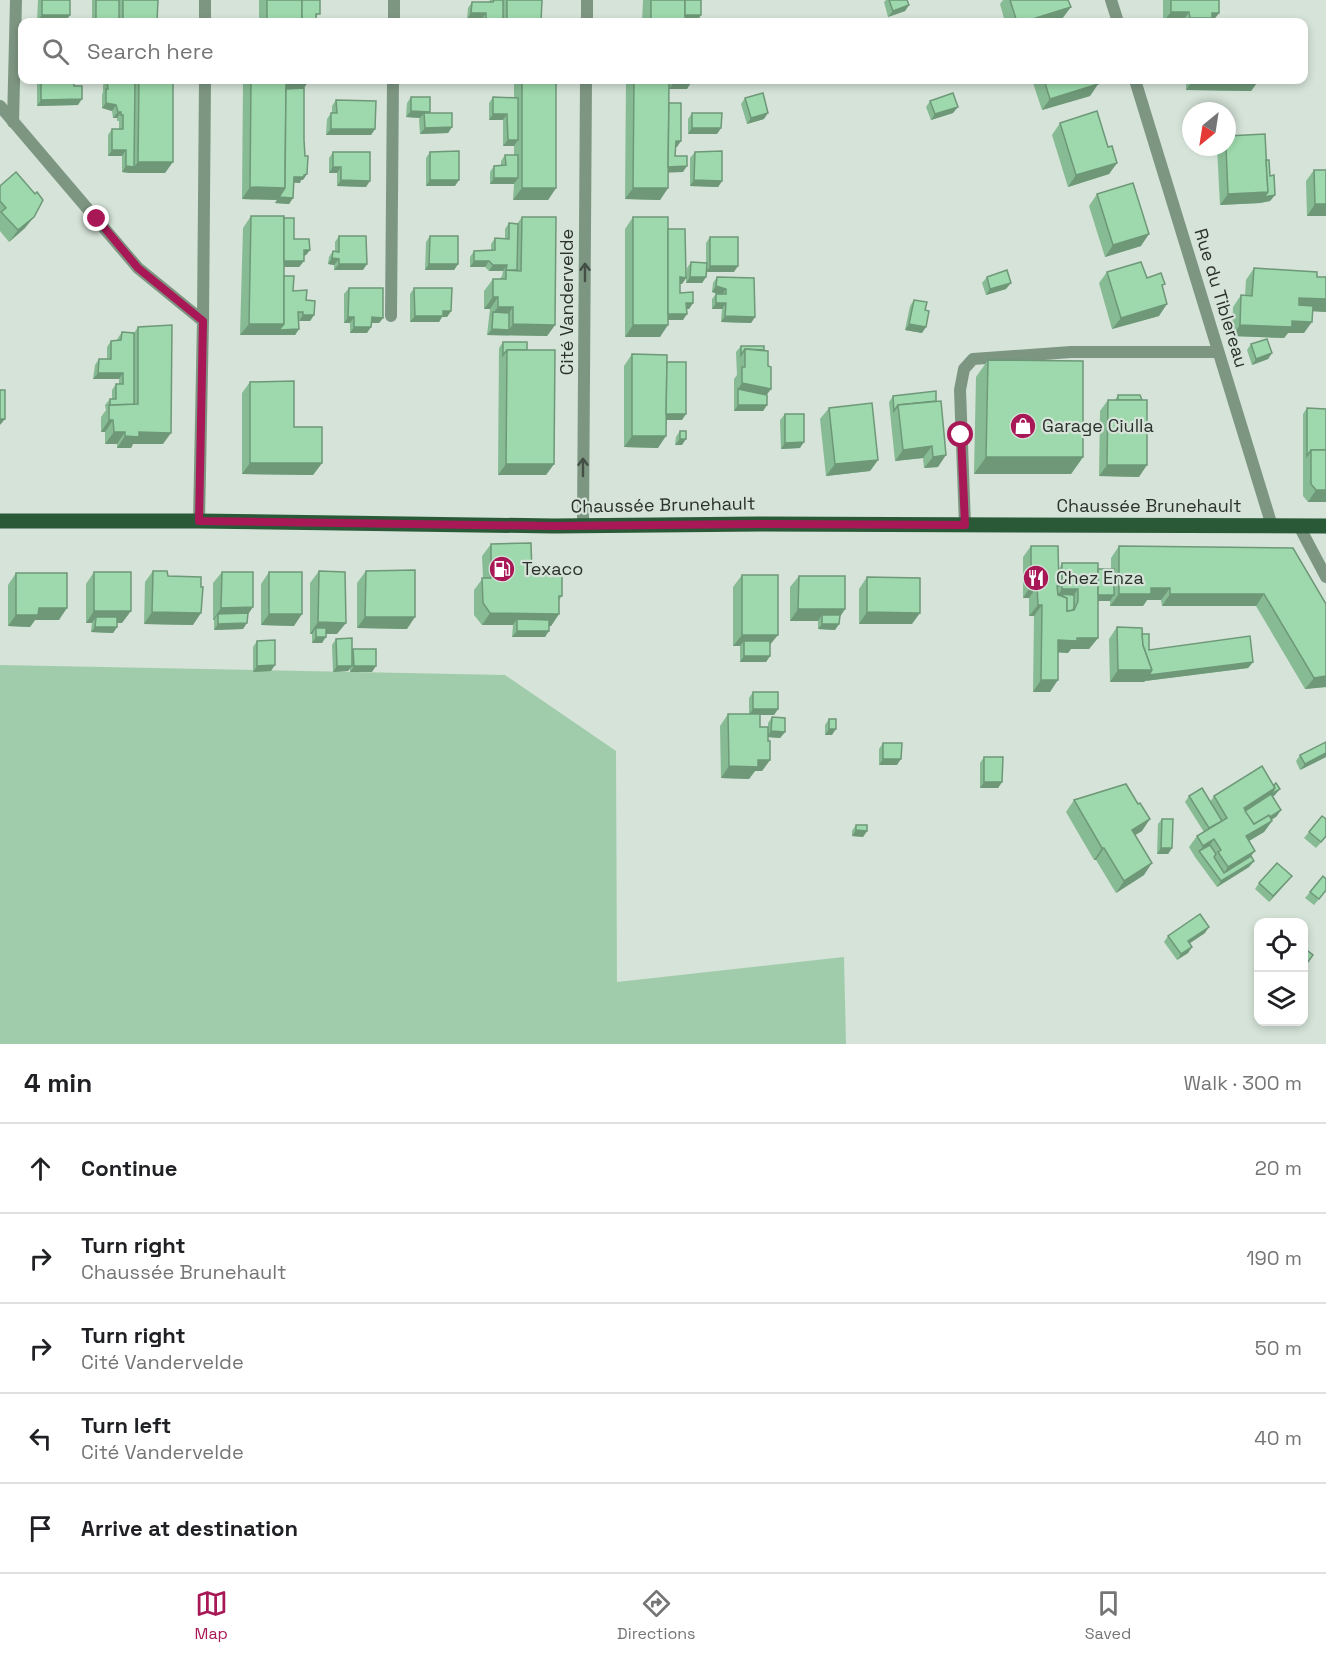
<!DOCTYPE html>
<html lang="en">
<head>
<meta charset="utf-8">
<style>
	:root { --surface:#fff; --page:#f2f2f2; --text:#202124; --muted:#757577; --line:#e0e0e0; --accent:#a81857 }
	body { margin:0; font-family:"Space Grotesk",sans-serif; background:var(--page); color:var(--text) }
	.controls { position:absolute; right:18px; bottom:18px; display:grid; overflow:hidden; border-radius:12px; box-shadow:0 3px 9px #0003 }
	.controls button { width:54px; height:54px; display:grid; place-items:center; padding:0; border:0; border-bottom:2px solid var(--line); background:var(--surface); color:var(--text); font:30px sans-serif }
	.compass { position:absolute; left:1182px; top:102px; width:54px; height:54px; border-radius:50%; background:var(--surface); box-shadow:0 3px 9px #0003; rotate:210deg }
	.stop { position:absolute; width:18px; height:18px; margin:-14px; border:4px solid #a81857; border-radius:50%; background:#fff }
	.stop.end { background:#a81857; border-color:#fff; box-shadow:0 2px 6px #0008 }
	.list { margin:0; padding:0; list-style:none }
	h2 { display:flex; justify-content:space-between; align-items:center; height:78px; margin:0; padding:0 24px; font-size:26px }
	h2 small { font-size:20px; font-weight:400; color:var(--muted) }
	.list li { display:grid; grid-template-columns:39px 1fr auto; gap:18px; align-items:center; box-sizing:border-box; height:90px; padding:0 24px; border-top:2px solid var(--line) }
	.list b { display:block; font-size:22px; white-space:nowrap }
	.list p { margin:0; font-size:20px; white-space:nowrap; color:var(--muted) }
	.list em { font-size:20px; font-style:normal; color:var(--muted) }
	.icon { flex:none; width:33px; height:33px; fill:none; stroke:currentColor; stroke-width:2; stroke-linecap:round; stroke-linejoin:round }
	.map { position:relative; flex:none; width:1326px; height:1044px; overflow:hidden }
	.search { position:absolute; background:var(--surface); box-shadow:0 3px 9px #0003; left:18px; right:18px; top:18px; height:66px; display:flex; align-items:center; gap:15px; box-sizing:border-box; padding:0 21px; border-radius:12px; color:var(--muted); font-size:22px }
	.sheet { height:528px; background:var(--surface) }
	nav { display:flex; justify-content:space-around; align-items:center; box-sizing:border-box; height:84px; border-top:2px solid var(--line); background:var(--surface); font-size:16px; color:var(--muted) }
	nav a { display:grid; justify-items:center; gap:3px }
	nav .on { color:var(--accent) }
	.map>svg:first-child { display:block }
	.grass { fill:#a1ccab }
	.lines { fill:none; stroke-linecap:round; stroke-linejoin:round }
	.lane { stroke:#7d9682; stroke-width:12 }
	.street { stroke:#7d9682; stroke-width:12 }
	.primary { stroke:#2a5938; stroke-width:15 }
	.wall { fill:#87bb94 }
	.shaded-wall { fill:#6e9878 }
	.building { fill:#9dd9ac; stroke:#6e9878; stroke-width:1.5 }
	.oneway { stroke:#444f46 }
	.route { stroke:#a81857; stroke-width:8 }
	.labels { text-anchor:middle; stroke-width:4.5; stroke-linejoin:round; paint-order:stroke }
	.street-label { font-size:18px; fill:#2c312d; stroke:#d5e3d8 }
	.poi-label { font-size:18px; fill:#2c312d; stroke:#d5e3d8; text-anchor:start }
</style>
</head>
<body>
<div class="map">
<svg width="1326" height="1044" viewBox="0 0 1326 1044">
	<rect width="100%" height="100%" fill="#d5e3d8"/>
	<polygon class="grass" points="0,665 505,675 616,751 617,982 844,957 846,1044 0,1044"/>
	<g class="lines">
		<g class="lane">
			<polyline points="394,22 394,0"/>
			<polyline points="13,122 16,0"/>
			<polyline points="391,316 393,80"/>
			<polyline points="965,525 960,390 964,369 973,359 1071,352 1218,352"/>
		</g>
		<g class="street">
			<polyline points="1111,0 1118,22"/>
			<polyline points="205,22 205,0"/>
			<polyline points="587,22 587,0"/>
			<polyline points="1135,80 1272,526"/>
			<polyline points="0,106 138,268 203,321"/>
			<polyline points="199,521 203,321 205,80"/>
			<polyline points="583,525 586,80"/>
			<polyline points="1299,526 1326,577"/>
		</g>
		<polyline class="primary" points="0,521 199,521 554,526 760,524 1326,526"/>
	</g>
	<g class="wall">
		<polygon points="38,0 70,0 66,21 37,21"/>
		<polygon points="92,0 158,0 157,22 92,22"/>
		<polygon points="259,0 320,0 316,22 259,22"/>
		<polygon points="490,0 542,0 541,22 482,22 482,19 467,19 468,8 472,2 489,2"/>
		<polygon points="643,0 701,0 701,15 697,21 685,21 685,22 642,22"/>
		<polygon points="886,0 907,0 909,5 905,11 888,17 884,2"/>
		<polygon points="1003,0 1068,0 1062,19 1052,22 1005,22 1000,4"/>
		<polygon points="1163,0 1219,0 1219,13 1212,22 1163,22"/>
		<polygon points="37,80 74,80 74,86 78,105 37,106"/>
		<polygon points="107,80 173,80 165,173 130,173 122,172 122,156 108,156 108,135 112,129 119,129 119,121 117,121 117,118 113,118 112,111 102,108 102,95 103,92 103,85"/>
		<polygon points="243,80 308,80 304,88 303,180 301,180 300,183 294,183 293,198 289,204 275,203 277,200 242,199"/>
		<polygon points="495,80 556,80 556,188 548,200 513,200 514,184 490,184 490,172 494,166 501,166 501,161 505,155 514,155 514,146 503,146 503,120 489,120 489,103 493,97 514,98 514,82 495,82"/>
		<polygon points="626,80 691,80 687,89 669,89 669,103 677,147 675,147 675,156 683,172 668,172 668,188 660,200 625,199"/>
		<polygon points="1032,80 1097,80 1098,84 1090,96 1042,110"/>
		<polygon points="1186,80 1259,80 1251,91 1186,90"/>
		<polygon points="411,97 429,113 452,127 448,133 420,134 419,119 420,118 406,117 407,103"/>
		<polygon points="745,98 764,119 747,124 741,104"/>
		<polygon points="336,100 375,129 371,135 326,135 327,119 331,113 332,113 332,106"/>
		<polygon points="930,101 953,113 931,120 926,107"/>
		<polygon points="692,113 721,128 717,134 688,134 688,119"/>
		<polygon points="1060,123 1108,147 1117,163 1109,174 1068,187 1052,135"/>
		<polygon points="1217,147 1227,147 1266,160 1275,195 1270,201 1260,203 1220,205"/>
		<polygon points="333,152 366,187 337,186 337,173 329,173 329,158"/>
		<polygon points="430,152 455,186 426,186 426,158"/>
		<polygon points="695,152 722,181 718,187 690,186 690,158"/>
		<polygon points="1314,170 1326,216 1307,216 1306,181"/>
		<polygon points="0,186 25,228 9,242 0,231"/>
		<polygon points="1097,194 1141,246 1105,257 1089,206"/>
		<polygon points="251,216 294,239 310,250 306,255 304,256 304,261 299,267 284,267 284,276 293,291 306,300 314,315 310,321 299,321 299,329 295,335 240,335 243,228"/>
		<polygon points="522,217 555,325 547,336 487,335 490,309 484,309 484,291 493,279 500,279 502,276 503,271 489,271 485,267 470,267 470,257 474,251 491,251 491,244 495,238 505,239 505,229 509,223 517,224"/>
		<polygon points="633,217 668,229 686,278 687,268 691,262 706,263 706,243 710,237 734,272 707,272 706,277 702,283 686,283 686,278 682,284 680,284 680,293 693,303 689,309 686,309 683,320 668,320 660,337 625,337 625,229"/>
		<polygon points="339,236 363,270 334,270 334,265 328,264 329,257 333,251 335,251 335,242"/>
		<polygon points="430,236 458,264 454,270 425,270 426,242"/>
		<polygon points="1254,268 1317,277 1326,312 1313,311 1304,333 1288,333 1284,338 1232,336 1233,307 1241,295 1245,296 1246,280"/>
		<polygon points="1107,272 1147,278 1162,287 1159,316 1112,329 1099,283"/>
		<polygon points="717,277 755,317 751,323 721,322 722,309 712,309 712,299 716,294 717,294 712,292 713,283"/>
		<polygon points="987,277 1006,289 986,295 982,283"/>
		<polygon points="349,288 383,318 379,323 371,323 367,333 350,333 350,323 344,323 344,294"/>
		<polygon points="414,288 451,311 447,317 442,317 439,322 410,322 410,294"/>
		<polygon points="914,300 922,333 905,330 910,306"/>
		<polygon points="138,327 163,444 133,444 131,448 117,448 117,444 105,444 105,432 101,432 101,417 106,410 105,405 110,399 112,399 112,390 116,384 119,384 119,379 93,379 95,365 99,359 107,359 107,347 111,341 117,340 118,338 122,332 134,333"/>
		<polygon points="503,342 554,464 546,475 498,475 499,348"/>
		<polygon points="1251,344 1272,353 1268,359 1252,365 1247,350"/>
		<polygon points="741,346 764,346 767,405 763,411 734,411 734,379 737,375 736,352"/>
		<polygon points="632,354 667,362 682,420 666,420 658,448 624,447 624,366"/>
		<polygon points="988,360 1083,457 1071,474 974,474 976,377"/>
		<polygon points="250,382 294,427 322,463 313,475 242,474 242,393"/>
		<polygon points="936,391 938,467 924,468 923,458 895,461 889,402 893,396"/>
		<polygon points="1118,395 1139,477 1099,476 1100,411 1108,400 1115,400"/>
		<polygon points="829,408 878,460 870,471 826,476 820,419"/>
		<polygon points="1307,408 1326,502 1308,502 1303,496 1303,414"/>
		<polygon points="785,414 800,448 781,449 780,420"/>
		<polygon points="680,431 682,445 675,445 676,437"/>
		<polygon points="491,544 562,596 559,600 559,614 551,626 549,626 545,637 512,637 513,625 482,625 474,615 474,590 483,578 482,556"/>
		<polygon points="1031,546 1059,569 1062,563 1098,569 1111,569 1111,558 1119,546 1293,548 1326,687 1305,689 1256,606 1162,606 1161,600 1147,600 1143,606 1110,606 1110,601 1098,601 1098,638 1089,649 1071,649 1068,653 1058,652 1050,692 1033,692 1034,616 1029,616 1029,598 1023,598 1023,557"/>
		<polygon points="153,571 168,576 193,625 144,624 145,582"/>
		<polygon points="319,571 337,634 326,634 322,643 312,643 312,634 310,634 310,583"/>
		<polygon points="366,571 407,629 357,628 357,583"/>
		<polygon points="94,572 122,623 117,623 117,627 113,633 91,632 92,623 86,623 86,584"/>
		<polygon points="222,572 248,615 243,629 214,630 214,620 213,620 213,583"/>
		<polygon points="269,572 294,626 261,625 261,584"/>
		<polygon points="16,573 59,620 35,620 30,627 8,626 8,585"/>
		<polygon points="742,575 770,656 766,662 740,662 740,646 733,646 733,587"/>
		<polygon points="799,576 845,609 840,617 839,624 835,630 818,629 818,621 790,621 790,587"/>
		<polygon points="867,577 912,624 859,624 859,589"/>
		<polygon points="1117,627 1142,634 1149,650 1253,662 1248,668 1145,681 1144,682 1110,682 1109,639"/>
		<polygon points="336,639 352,651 353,649 372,672 350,672 350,669 348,671 333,672 332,645"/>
		<polygon points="257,641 271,671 253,672 253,647"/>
		<polygon points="753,692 778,709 774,715 760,715 760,727 768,731 768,723 772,717 785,732 780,738 768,737 770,760 762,771 755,771 749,779 721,778 720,726 728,714 749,714 749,698"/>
		<polygon points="829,719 832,735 825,735 825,725"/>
		<polygon points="1326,742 1326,757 1300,770 1296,761 1300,755"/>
		<polygon points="883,743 897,765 879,765 879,749"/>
		<polygon points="984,757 1002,782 998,788 980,788 980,763"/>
		<polygon points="1275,795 1273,796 1277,816 1272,820 1272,821 1264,832 1249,841 1251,856 1254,861 1249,867 1217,887 1195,857 1189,847 1197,836 1204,832 1185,802 1189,796 1210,802 1214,796"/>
		<polygon points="1074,800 1142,831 1135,835 1144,875 1116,893 1096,860 1094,860 1066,812"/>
		<polygon points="1162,819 1172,848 1168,854 1157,854 1158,824"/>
		<polygon points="1326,819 1326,837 1316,848 1304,838 1309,832"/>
		<polygon points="856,825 867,831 863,837 852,836 852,831"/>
		<polygon points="1326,879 1326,891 1314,905 1305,898 1310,892"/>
		<polygon points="1287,882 1269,902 1255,889 1259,883"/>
		<polygon points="1205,933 1190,943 1192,947 1188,953 1177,960 1164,942 1168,936"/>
	</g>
	<g class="shaded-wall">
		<polygon points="909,5 905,11 888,17 893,11"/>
		<polygon points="1071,7 1062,19 1052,22 1023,22"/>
		<polygon points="1171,12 1189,12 1182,22 1163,22"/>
		<polygon points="471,13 486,13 482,19 467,19"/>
		<polygon points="1212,13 1219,13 1212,22 1186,22 1190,18"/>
		<polygon points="42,15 70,15 66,21 37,21"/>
		<polygon points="681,15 701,15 697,21 677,21"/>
		<polygon points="497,80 516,80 514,83 495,82"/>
		<polygon points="1193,80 1259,80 1251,91 1186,90"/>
		<polygon points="308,82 300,94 282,89 286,83"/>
		<polygon points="673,83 691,83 687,89 669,89"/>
		<polygon points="1098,84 1090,96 1042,110 1050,99"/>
		<polygon points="82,99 78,105 37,106 41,100"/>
		<polygon points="106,103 116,105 112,111 102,108"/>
		<polygon points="958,107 953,113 931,120 935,114"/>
		<polygon points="411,111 430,112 425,118 424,113 420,118 406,117"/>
		<polygon points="118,112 121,112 117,118 113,118"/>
		<polygon points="768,113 764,119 747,124 751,118"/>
		<polygon points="493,114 507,114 503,120 489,120"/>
		<polygon points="452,127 448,133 420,134 425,128"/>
		<polygon points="692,128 721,128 717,134 688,134"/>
		<polygon points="331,129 375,129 371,135 326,135"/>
		<polygon points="508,140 518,140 514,146 503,146"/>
		<polygon points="676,141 681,141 677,147 671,147"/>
		<polygon points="112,150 126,150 122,156 108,156"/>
		<polygon points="138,162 173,162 165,173 130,173 122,172 126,166 134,167"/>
		<polygon points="1117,163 1109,174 1068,187 1076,175"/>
		<polygon points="687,166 683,172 660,173 664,167"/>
		<polygon points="333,167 341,167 337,173 329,173"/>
		<polygon points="307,174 303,180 301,180 300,183 290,182 294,177"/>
		<polygon points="494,178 518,178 514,184 490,184"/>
		<polygon points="341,180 370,181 366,187 337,186"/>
		<polygon points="430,180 459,180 455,186 426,186"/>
		<polygon points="694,180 722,181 718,187 690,186"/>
		<polygon points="250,187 285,188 277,200 242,199"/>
		<polygon points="522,188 556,188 548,200 513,200"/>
		<polygon points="633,188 668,188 660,200 625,199"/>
		<polygon points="1268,192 1275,195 1270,201 1260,203 1220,205 1228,194"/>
		<polygon points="279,197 293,198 289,204 275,203"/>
		<polygon points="1315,204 1326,204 1326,216 1307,216"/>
		<polygon points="34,217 25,228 9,242 18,230"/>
		<polygon points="1149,234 1141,246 1105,257 1113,245"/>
		<polygon points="304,250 310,250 306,255 300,256"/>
		<polygon points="332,258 339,259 334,265 328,264"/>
		<polygon points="280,261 304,261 299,267 276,267"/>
		<polygon points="474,261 489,261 485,267 470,267"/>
		<polygon points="339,264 367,264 363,270 334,270"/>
		<polygon points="429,264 458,264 454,270 425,270"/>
		<polygon points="493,265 507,265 503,271 489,271"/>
		<polygon points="710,266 738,266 734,272 706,272"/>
		<polygon points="680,277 686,278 682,284 676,283"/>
		<polygon points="690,277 706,277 702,283 686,283"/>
		<polygon points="1011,283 1006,289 986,295 990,289"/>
		<polygon points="716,286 726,289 722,295 712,292"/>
		<polygon points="493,297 498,297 490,309 484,309"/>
		<polygon points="1299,298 1326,299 1326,312 1291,310"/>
		<polygon points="686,303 693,303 689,309 682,309"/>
		<polygon points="716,303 726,303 722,309 712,309"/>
		<polygon points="1167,304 1159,316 1112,329 1121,318"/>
		<polygon points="498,307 513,307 505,319 493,312 489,318"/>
		<polygon points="443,311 451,311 447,317 442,317 439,322 410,322 415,316"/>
		<polygon points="664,314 687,314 683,320 660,320"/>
		<polygon points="303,315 314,315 310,321 299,321"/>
		<polygon points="725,316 755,317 751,323 721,322"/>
		<polygon points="348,317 354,317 350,323 344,323"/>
		<polygon points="372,317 383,318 379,323 368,323"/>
		<polygon points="1292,321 1312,322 1304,333 1288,333 1284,338 1232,336 1240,325"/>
		<polygon points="249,324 284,324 299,329 295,335 240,335"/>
		<polygon points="513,324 555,325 547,336 487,335 492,329 509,330"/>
		<polygon points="909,324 926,327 922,333 905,330"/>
		<polygon points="633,325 668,325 660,337 625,337"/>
		<polygon points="354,327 371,327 367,333 350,333"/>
		<polygon points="1272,353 1268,359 1252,365 1256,359"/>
		<polygon points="98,373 123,373 119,379 93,379"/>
		<polygon points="742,383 771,389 763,400 738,389"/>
		<polygon points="738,405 767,405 763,411 734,411"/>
		<polygon points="663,414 686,414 682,420 659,420"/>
		<polygon points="0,419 5,419 0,425"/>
		<polygon points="109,420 113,420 105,432 101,432"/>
		<polygon points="114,432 125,432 117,444 105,444"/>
		<polygon points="139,432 171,433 163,444 133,444 131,448 117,448 125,436"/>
		<polygon points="632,436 666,436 658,448 624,447"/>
		<polygon points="680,439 686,439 682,445 675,445"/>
		<polygon points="804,442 800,448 781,449 785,443"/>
		<polygon points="932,446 923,458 895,461 903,450"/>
		<polygon points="946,455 938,467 924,468 933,457"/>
		<polygon points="986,457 1083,457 1071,474 974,474"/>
		<polygon points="878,460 870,471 826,476 835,464"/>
		<polygon points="250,463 322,463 313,475 242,474"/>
		<polygon points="506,464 554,464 546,475 498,475"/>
		<polygon points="1107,465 1147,465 1139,477 1099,476"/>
		<polygon points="1316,490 1326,490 1326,502 1308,502"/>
		<polygon points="1031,586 1037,586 1029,598 1023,598"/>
		<polygon points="1151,588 1170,588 1161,600 1147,600 1143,606 1110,606 1119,594"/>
		<polygon points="1062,589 1078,589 1070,601 1054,601"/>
		<polygon points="1170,594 1264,594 1256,606 1162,606"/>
		<polygon points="1094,595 1114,595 1110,601 1089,601"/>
		<polygon points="1038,605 1042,605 1034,616 1029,616"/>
		<polygon points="253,607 245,619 218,614 214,620 213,620 221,608"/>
		<polygon points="39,608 67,608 59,620 35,620 30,627 8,626 16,615"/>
		<polygon points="798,609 845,609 837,621 822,615 818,621 790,621"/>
		<polygon points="94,611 131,611 122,623 95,623 96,617 92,623 86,623"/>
		<polygon points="152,612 201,613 193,625 144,624"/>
		<polygon points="867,612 920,613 912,624 859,624"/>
		<polygon points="490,613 559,614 551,626 517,625 517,619 513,625 482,625"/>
		<polygon points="269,614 302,614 294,626 261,625"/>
		<polygon points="365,617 415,617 407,629 357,628"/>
		<polygon points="318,622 346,623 337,634 316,634 316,628 312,634 310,634"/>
		<polygon points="247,623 243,629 214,630 218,624"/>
		<polygon points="822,624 839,624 835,630 818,629"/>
		<polygon points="95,627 117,627 113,633 91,632"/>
		<polygon points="517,631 549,631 545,637 512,637"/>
		<polygon points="742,635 778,635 769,646 744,641 740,646 733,646"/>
		<polygon points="316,637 326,637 322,643 312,643"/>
		<polygon points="1077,638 1098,638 1089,649 1071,649 1068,653 1050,652 1058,640"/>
		<polygon points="744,656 770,656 766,662 740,662"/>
		<polygon points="1253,662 1248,668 1145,681 1144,682 1110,682 1118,670"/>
		<polygon points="275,665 271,671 253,672 257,666"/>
		<polygon points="337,666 352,666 348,671 333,672"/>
		<polygon points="354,666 376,666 372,672 350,672"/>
		<polygon points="1326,676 1326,687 1305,689 1314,678"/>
		<polygon points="1041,680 1058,680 1050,692 1033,692"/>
		<polygon points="753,709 778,709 774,715 749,715"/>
		<polygon points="829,729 836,729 832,735 825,735"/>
		<polygon points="771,731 785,732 780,738 767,737"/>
		<polygon points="1326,753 1326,757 1300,770 1305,764"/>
		<polygon points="883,759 901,759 897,765 879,765"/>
		<polygon points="758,760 770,760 762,771 755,771 749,779 721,778 729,766"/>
		<polygon points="984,782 1002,782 998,788 980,788"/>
		<polygon points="1275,788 1267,800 1241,816 1244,808"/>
		<polygon points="1280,789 1275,795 1267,800 1271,794"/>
		<polygon points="1281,810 1277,816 1245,836 1250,830"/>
		<polygon points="1150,819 1142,831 1124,842 1132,830"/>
		<polygon points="1272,821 1264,832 1237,848 1246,836"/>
		<polygon points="856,830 867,831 863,837 852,836"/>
		<polygon points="1214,839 1206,851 1199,852 1203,846"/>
		<polygon points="1102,848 1104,848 1096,860 1094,860"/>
		<polygon points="1161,848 1172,848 1168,854 1157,854"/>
		<polygon points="1255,851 1246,862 1220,879 1228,867"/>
		<polygon points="1254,861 1249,867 1217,887 1221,881"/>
		<polygon points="1152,863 1144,875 1116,893 1124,881"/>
		<polygon points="1292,876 1287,882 1269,902 1273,896"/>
		<polygon points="1209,927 1205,933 1184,947 1188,941"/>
		<polygon points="1192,947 1188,953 1177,960 1181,954"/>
	</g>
	<g class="building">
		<rect x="42" y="0" width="28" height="15"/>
		<rect x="96" y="0" width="23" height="22"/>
		<polygon points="123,0 158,0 157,22 123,22"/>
		<rect x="267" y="0" width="35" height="22"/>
		<polygon points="302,0 320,0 320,14 316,14 316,22 302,22"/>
		<polygon points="494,0 503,0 503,22 486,22 486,13 471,13 472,2 493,2"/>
		<polygon points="507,0 542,0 541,22 507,22"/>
		<rect x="651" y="0" width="34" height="22"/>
		<rect x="685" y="0" width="16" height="15"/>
		<polygon points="889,0 907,0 909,5 893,11"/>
		<polygon points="1010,0 1068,0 1071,7 1023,22 1017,22"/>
		<polygon points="1171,0 1219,0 1219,13 1212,13 1212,18 1190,18 1189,12 1171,12"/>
		<polygon points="41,80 74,80 74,86 82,86 82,99 41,100"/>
		<polygon points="107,80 135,80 134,167 126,166 126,150 112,150 112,129 123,129 123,115 121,115 121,112 118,112 116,105 106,103 106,89 108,89"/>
		<polygon points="139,80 173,80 173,162 138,162"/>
		<polygon points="251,80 308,80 308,82 286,83 285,188 250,187"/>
		<rect x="522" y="80" width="34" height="108"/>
		<polygon points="634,80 669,80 668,188 633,188"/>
		<rect x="673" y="80" width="18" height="3"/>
		<polygon points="1044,80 1097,80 1098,84 1050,99"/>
		<polygon points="304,88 304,140 305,156 308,156 307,174 304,175 304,177 294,177 293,198 279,197 285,188 286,89"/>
		<polygon points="763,93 768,113 751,118 745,98"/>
		<polygon points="953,93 958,107 935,114 930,101"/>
		<polygon points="411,97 430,97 430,112 411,111"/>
		<polygon points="493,97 518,98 518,140 508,140 507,114 493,114"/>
		<polygon points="336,100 376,101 375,129 331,129 331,113 337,113"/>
		<polygon points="669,103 681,103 681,141 676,141 675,156 687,156 687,166 668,167"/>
		<polygon points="1097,111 1108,147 1112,146 1117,163 1076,175 1060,123"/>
		<polygon points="424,113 452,113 452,127 425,128"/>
		<polygon points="692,113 722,113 721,128 692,128"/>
		<polygon points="1265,134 1268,192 1228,194 1226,147 1227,147 1227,136"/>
		<polygon points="459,151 459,180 430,180 430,152"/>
		<polygon points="722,151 722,181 694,180 695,152"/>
		<polygon points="333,152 370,152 370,181 341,180 341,167 333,167"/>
		<polygon points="505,155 518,155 518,178 494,178 494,166 506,165"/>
		<polygon points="1266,160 1269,160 1270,176 1274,175 1275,195 1264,197 1268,192"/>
		<polygon points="1314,170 1326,170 1326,204 1315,204"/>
		<polygon points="16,172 35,194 37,192 43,200 34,217 18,230 1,212 6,208 0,201 0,186"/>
		<polygon points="1133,183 1149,234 1113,245 1097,194"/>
		<polygon points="251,216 284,216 284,324 249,324"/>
		<polygon points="522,217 556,217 555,325 513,324 513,307 498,307 498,297 493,297 493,279 506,279 506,270 521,271"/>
		<rect x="633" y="217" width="35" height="108"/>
		<polygon points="284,218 294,218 294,239 309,239 310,250 304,250 304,261 284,261"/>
		<polygon points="509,223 518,224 517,270 506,270 507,265 493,265 489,261 474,261 474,251 495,250 495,238 509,239"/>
		<polygon points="668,229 685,229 686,278 680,277 680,293 693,292 693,303 686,303 687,314 668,314"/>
		<polygon points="339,236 366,236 367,264 339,264 339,259 332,258 333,251 339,252"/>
		<polygon points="430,236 458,236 458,264 429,264"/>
		<rect x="710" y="237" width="28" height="29"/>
		<polygon points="691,262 707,263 706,277 690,277"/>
		<polygon points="1141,262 1147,278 1161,273 1165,284 1162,285 1167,304 1121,318 1107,272"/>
		<polygon points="1254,268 1317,272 1317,277 1326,277 1326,299 1299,298 1299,305 1313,306 1312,322 1292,321 1292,327 1240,325 1241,295 1252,296"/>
		<polygon points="1007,270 1011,283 990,289 987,277"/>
		<polygon points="284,276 294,276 293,291 307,290 306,300 315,301 314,315 303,315 303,312 298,312 299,329 279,330 284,324"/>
		<polygon points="717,277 754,278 755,317 725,316 726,303 716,303 716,294 726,294 726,289 716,286"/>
		<polygon points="349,288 383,288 383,318 372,317 371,327 354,327 354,317 348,317"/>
		<polygon points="414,288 452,288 451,311 443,311 443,316 415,316"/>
		<polygon points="914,300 927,302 925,310 929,311 926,327 909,324"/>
		<polygon points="493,312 509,313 509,330 492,329"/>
		<polygon points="172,325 171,433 139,432 139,437 125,436 125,432 114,432 113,420 109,420 109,405 138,404 138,327"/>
		<polygon points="122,332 134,333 134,404 110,405 110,399 116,399 116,384 123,384 123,373 98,373 99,359 111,359 111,341 121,340"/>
		<polygon points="1267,339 1272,353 1256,359 1251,344"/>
		<polygon points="503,342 527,342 527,350 507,350 503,355"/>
		<polygon points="741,346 764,346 764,350 745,349 741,355"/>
		<polygon points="745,349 768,351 768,366 771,367 771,389 742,383 742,367 745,367"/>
		<polygon points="507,350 555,350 554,464 506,464"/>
		<polygon points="632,354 667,355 666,436 632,436"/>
		<polygon points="988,360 1083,361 1083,457 986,457"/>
		<polygon points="667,362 686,362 686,414 666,414"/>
		<polygon points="294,381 294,427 322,427 322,463 250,463 250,382"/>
		<polygon points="738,389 767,395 767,405 738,405"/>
		<rect x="0" y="390" width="5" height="29"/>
		<polygon points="936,391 936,401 898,405 894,411 893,396"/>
		<polygon points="1118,395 1140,395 1142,400 1118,400"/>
		<polygon points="1108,400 1147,400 1147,465 1107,465"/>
		<polygon points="941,401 946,455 933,457 932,446 903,450 898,405"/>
		<polygon points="872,403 878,460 835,464 829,408"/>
		<polygon points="1307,408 1326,409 1326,450 1311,450 1307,456"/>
		<polygon points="785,414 804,414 804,442 785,443"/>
		<rect x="680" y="431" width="6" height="8"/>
		<polygon points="1311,450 1326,450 1326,490 1316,490 1311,484"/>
		<polygon points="531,543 532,575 562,575 562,596 559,596 559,614 490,613 483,603 482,578 491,578 491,544"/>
		<polygon points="1031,546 1058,546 1059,586 1057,586 1058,595 1067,598 1067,611 1074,610 1078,601 1078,589 1062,589 1062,563 1098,563 1098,638 1077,638 1077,641 1058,640 1058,680 1041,680 1042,605 1038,605 1037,586 1031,586"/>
		<polygon points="1119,546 1293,548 1326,604 1326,676 1314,678 1264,594 1170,594 1170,588 1151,588 1151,594 1119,594"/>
		<rect x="1098" y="569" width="16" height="26"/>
		<polygon points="415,570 415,617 365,617 366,571"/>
		<polygon points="153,571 167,571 168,576 201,577 201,587 203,587 201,613 152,612"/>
		<polygon points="319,571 345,572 346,623 318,622"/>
		<rect x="94" y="572" width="37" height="39"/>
		<polygon points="222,572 253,572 253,607 221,608"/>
		<rect x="269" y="572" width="33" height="42"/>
		<polygon points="16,573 67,573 67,608 39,608 38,615 16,615"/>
		<rect x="742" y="575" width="36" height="60"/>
		<polygon points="799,576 845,576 845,609 798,609"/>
		<polygon points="867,577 920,578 920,613 867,612"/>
		<polygon points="1058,594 1074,595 1074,607 1073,610 1067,611 1067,598"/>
		<polygon points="248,613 247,623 218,624 218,614"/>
		<polygon points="822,615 840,615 839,624 822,624"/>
		<polygon points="96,617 117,617 117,627 95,627"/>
		<polygon points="517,619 549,620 549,631 517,631"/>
		<polygon points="1117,627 1142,628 1143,645 1152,670 1118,670"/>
		<rect x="316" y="628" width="10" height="9"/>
		<polygon points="1142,634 1149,634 1149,650 1250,636 1253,662 1149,675 1152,670 1143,645"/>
		<polygon points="352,638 352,666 337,666 336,639"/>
		<polygon points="275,640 275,665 257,666 257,641"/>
		<rect x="744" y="641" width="26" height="15"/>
		<polygon points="353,649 376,649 376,666 354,666"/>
		<rect x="753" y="692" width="25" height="17"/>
		<polygon points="728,714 760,714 760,727 768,727 768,741 770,741 770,760 758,760 758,767 729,766"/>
		<polygon points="772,717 785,718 785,732 771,731"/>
		<rect x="829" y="719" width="7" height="10"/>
		<polygon points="1326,742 1326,753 1305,764 1300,755"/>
		<polygon points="883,743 902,743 901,759 883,759"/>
		<polygon points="984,757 1003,757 1002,782 984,782"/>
		<polygon points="1262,766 1275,788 1244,808 1254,824 1269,815 1272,821 1246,836 1255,851 1228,867 1218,852 1221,850 1214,839 1203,846 1197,836 1227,818 1214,796"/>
		<polygon points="1276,783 1280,789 1271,794 1275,788 1274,785"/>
		<polygon points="1126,784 1138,804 1140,803 1150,819 1132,830 1152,863 1124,881 1104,848 1102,848 1074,800"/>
		<polygon points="1202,788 1222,821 1209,828 1189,796"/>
		<polygon points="1271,794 1281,810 1270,817 1269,815 1254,824 1245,811"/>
		<polygon points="1322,816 1326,819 1326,836 1321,842 1309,832"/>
		<polygon points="1162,819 1173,819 1172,848 1161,848"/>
		<polygon points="856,825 867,825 867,831 856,830"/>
		<polygon points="1210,845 1216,854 1214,857 1224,873 1251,856 1254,861 1221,881 1199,851"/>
		<polygon points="1277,863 1292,876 1273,896 1259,883"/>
		<polygon points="1323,876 1326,879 1326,890 1319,899 1310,892"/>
		<polygon points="1200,914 1209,927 1188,941 1192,947 1181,954 1168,936"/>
		<polygon points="1304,948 1313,955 1307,963 1304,960"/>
	</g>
	<defs><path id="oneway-shaft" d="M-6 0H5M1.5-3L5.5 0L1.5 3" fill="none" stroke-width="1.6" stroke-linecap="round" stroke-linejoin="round" transform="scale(1.5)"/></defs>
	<g class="oneway">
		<use href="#oneway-shaft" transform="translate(585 272) rotate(-90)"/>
		<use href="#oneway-shaft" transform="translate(583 467) rotate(-90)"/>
	</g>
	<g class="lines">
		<polyline class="route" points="97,219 138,268 203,321 199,521 554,526 760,524 965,525 961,435"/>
	</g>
	<defs>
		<g id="shop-disc" transform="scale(1.35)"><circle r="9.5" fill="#a81857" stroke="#d5e3d8"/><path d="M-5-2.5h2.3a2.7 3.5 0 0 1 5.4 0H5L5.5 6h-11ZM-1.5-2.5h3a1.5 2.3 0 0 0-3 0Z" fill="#fff"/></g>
		<g id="fuel-disc" transform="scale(1.35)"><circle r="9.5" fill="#a81857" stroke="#d5e3d8"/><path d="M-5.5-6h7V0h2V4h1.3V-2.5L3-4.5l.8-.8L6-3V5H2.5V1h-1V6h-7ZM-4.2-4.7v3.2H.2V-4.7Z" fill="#fff"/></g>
		<g id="restaurant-disc" transform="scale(1.35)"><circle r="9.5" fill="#a81857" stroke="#d5e3d8"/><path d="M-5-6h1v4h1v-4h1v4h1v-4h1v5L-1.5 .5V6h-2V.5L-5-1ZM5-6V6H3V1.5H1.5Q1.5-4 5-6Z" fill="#fff"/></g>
	</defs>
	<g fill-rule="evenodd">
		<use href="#shop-disc" x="1023" y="426"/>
		<use href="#fuel-disc" x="502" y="569"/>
		<use href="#restaurant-disc" x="1036" y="578"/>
	</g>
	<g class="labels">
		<g class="street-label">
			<text transform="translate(1221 298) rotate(73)" y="6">Rue du Tiblereau</text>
			<text transform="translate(567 302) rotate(-90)" y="6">Cité Vandervelde</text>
			<text transform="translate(663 505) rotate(-1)" y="6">Chaussée Brunehault</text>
			<text x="1149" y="512">Chaussée Brunehault</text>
		</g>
		<g class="poi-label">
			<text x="1042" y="432">Garage Ciulla</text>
			<text x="522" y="575">Texaco</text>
			<text x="1056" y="584">Chez Enza</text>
		</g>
	</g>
</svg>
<div class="controls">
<button><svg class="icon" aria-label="locate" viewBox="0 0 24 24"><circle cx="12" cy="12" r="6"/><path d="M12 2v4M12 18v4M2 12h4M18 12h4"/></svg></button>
<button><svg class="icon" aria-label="layers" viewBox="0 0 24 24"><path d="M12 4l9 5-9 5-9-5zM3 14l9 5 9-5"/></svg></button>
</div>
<svg class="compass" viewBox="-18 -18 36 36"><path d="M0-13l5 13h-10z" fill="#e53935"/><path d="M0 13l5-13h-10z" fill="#757577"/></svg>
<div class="stop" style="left:961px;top:435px"></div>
<div class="stop end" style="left:97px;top:219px"></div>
<div class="search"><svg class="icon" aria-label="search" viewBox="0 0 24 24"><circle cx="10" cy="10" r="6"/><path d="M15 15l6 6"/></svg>Search here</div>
</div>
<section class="sheet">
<h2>4 min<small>Walk · 300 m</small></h2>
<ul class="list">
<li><svg class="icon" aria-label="ahead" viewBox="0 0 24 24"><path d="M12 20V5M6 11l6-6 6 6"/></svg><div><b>Continue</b></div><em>20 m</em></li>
<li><svg class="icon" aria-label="right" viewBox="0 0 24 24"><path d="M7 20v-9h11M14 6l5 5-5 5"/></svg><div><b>Turn right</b><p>Chaussée Brunehault</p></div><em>190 m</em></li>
<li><svg class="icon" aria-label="right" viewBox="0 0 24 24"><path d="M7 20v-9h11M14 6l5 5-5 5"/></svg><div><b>Turn right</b><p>Cité Vandervelde</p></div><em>50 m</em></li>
<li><svg class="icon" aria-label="left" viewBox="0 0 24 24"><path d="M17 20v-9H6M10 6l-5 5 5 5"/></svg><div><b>Turn left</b><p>Cité Vandervelde</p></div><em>40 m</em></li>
<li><svg class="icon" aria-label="arrive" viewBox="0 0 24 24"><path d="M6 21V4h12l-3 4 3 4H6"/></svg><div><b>Arrive at destination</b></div></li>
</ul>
</section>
<nav>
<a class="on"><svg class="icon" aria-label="map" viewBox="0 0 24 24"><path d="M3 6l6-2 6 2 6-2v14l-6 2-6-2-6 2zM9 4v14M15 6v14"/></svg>Map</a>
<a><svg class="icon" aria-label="directions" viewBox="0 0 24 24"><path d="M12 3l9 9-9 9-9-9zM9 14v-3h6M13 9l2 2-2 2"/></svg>Directions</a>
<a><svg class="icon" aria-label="saved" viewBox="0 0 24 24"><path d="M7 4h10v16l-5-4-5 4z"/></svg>Saved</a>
</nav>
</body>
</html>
